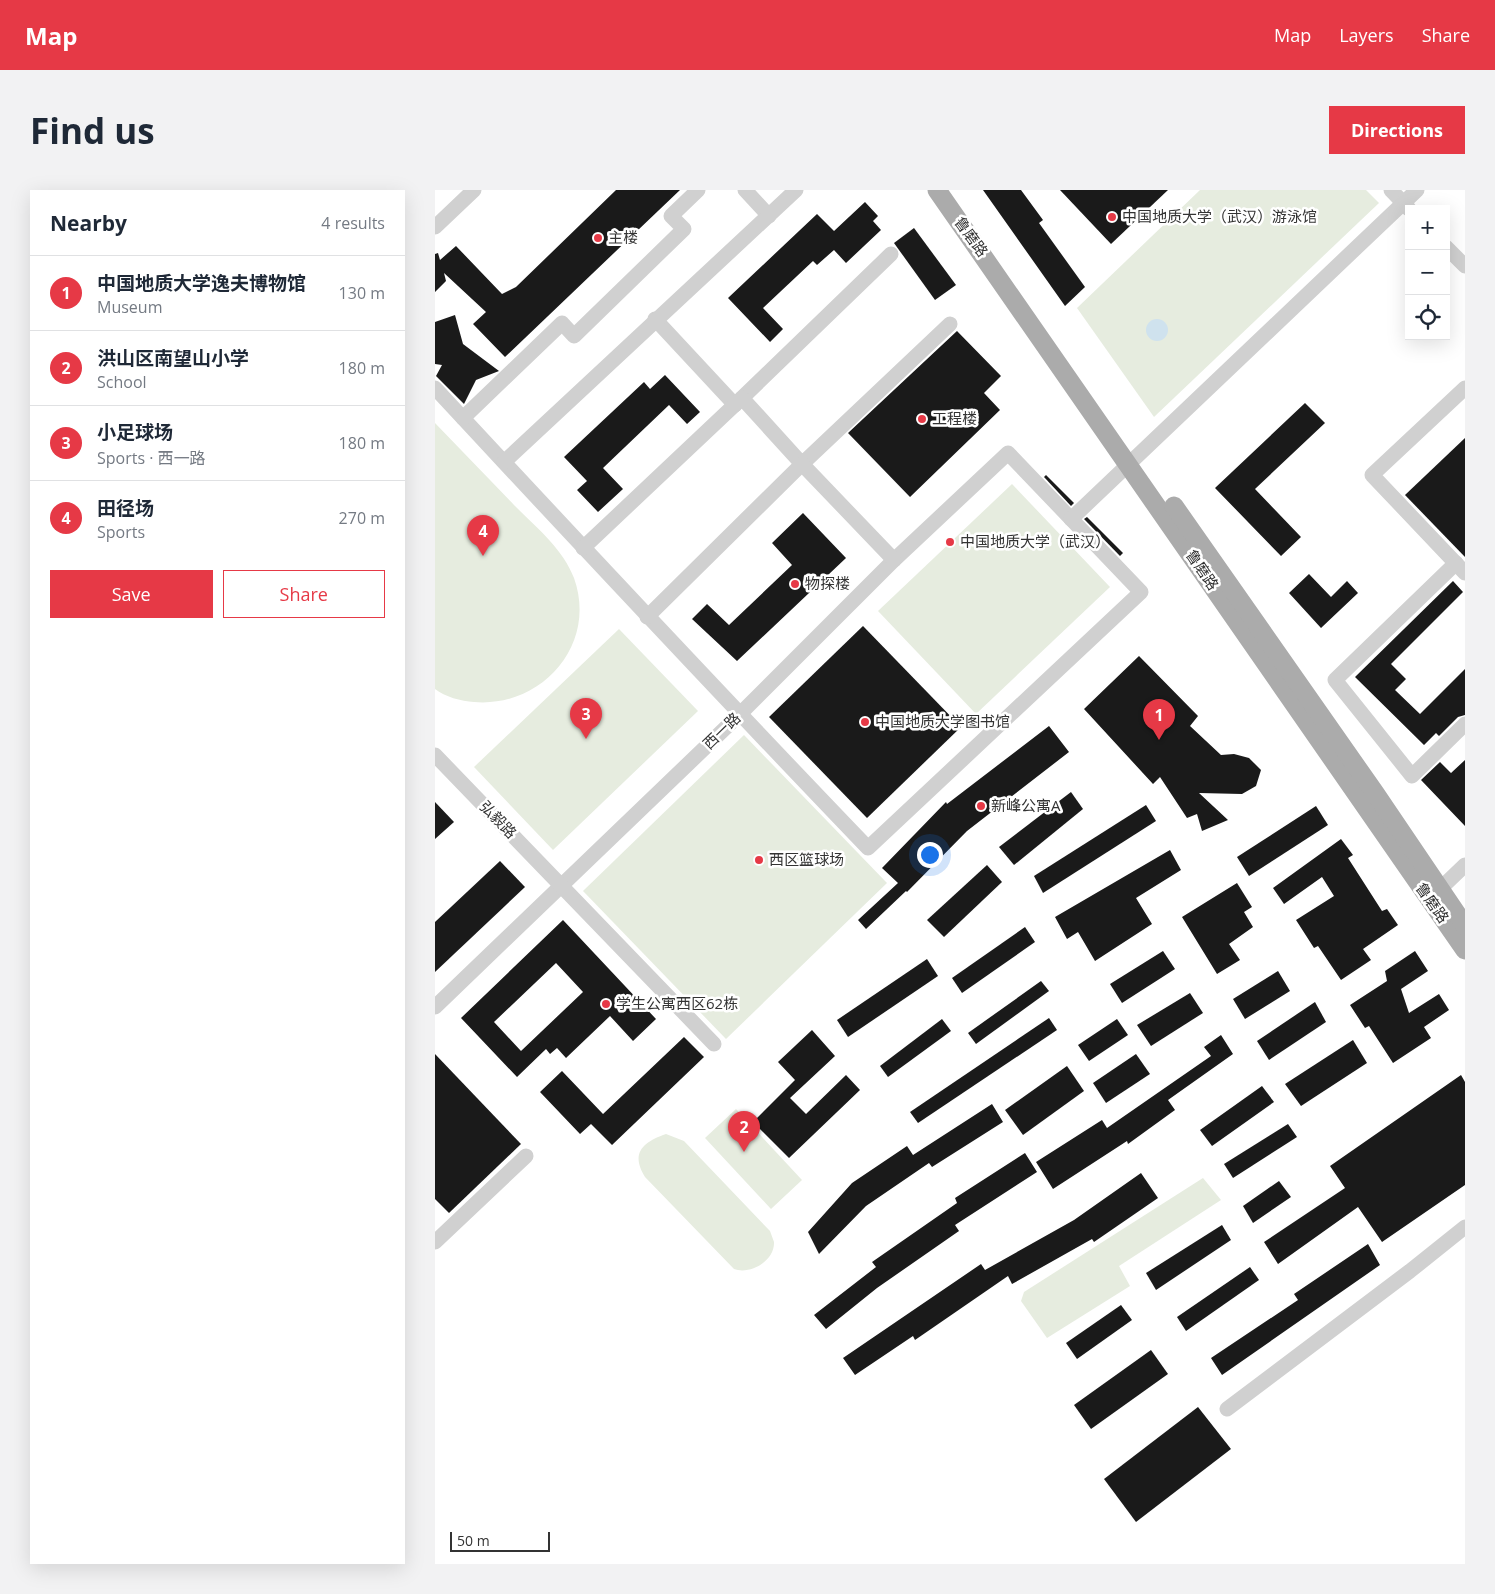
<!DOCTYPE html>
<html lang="en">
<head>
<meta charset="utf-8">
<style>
	:root { --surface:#fff; --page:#f2f2f3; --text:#1f2937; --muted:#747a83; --line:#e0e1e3; --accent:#e63946 }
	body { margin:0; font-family:"Open Sans","Noto Sans SC",sans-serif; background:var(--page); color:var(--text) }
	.controls { position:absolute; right:15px; top:15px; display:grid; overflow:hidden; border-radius:0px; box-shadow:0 5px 20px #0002 }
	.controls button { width:45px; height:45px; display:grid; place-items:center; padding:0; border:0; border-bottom:1px solid var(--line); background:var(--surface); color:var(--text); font:25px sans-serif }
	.scale { position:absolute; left:15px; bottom:12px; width:100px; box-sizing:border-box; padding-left:5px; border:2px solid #333; border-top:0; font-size:14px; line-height:18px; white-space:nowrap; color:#333; -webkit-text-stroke:4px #fff; paint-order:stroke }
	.you { position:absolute; left:494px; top:664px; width:18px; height:18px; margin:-12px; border:4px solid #fff; border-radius:50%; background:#1a73e8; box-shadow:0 0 0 8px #1a73e833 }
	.badge { display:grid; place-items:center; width:32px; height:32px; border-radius:50%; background:var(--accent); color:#fff; font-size:16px; font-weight:700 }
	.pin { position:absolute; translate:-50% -41px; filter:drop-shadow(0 1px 2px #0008) }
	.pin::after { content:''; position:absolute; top:26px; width:18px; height:15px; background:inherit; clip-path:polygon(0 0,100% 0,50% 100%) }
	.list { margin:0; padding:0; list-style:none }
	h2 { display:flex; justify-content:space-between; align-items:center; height:65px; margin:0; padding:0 20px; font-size:21px }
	h2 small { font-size:16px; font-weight:400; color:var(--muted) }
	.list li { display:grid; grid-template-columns:32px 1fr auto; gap:15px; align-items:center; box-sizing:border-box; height:75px; padding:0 20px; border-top:1px solid var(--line) }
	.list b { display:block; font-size:19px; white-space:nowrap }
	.list p { margin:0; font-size:16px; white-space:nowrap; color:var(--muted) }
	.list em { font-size:16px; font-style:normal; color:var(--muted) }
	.actions { display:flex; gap:10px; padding:15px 20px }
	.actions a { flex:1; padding:11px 0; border:1px solid var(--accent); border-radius:0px; text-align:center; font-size:18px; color:var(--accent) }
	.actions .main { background:var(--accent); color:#fff }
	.icon { flex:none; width:28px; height:28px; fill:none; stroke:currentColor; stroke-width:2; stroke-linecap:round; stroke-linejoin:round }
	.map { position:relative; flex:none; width:1030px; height:1374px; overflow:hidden; border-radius:0px }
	header { display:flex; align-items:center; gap:30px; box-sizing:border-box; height:70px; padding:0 25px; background:var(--accent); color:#fff }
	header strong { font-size:24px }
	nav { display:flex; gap:28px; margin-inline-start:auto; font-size:18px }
	.intro { display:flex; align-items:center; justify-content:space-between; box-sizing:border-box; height:120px; padding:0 30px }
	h1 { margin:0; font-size:35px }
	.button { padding:12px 22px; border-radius:0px; background:var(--accent); color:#fff; font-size:18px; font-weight:700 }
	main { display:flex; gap:30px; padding:0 30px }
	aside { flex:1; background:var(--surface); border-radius:0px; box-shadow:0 5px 20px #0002 }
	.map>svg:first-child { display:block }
	.green { fill:#e6ecdf }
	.water { fill:#cfe2ee }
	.building { fill:#1a1a1a; fill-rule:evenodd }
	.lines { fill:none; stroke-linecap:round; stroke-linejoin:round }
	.minor { stroke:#d0d0d0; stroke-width:15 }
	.major { stroke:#ababab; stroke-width:19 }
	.poi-dot { fill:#e63946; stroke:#fff; stroke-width:2 }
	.labels { text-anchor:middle; stroke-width:5; stroke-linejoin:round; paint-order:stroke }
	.poi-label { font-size:15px; fill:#333; stroke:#fff; text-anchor:start }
	.street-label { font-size:15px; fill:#333; stroke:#fff }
</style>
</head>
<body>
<header>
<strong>Map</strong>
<nav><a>Map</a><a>Layers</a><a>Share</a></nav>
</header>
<div class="intro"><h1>Find us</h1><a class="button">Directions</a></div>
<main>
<aside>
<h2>Nearby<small>4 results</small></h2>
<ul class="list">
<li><span class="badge">1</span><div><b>中国地质大学逸夫博物馆</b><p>Museum</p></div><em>130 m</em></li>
<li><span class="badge">2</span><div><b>洪山区南望山小学</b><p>School</p></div><em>180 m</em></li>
<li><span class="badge">3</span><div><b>小足球场</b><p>Sports · 西一路</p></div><em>180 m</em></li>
<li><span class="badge">4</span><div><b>田径场</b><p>Sports</p></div><em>270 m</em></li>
</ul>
<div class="actions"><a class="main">Save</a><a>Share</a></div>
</aside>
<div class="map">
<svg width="1030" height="1374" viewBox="0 0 1030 1374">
	<rect width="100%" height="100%" fill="#fff"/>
	<g class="green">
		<polygon points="765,0 931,0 944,13 719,227 642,118"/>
		<path d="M0,233c27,28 53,55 79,82 22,22 49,44 60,73 24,67 -33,130 -100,124 -13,-1 -29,-5 -39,-13z"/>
		<polygon points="577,294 675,397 541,524 443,421"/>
		<polygon points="184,439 263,521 118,660 39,577"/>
		<polygon points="309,545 452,693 291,849 148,701"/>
		<polygon points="301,919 367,990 336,1019 270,948"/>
		<path d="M231,944l18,7 86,90c1,3 3,8 4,11 1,19 -24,33 -40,27l-89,-92c-15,-24 -2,-35 21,-43z"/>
		<polygon points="768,988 786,1010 684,1076 695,1096 612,1148 586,1111 589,1102"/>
	</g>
	<circle class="water" cx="722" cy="140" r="11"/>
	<g class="building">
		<polygon points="181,0 245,0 70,167 38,134 51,122 9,83 11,91 0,102 0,64 3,63 5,70 21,56 67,104 81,97"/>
		<polygon points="548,0 586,0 608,30 604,33 650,97 630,116"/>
		<polygon points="625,0 733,0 676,54"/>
		<polygon points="430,12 443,26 438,31 446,40 411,73 399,60 382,75 378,71 328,118 348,139 335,152 293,108 382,24 399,41"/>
		<polygon points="479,38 521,95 500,110 459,53"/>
		<polygon points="20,125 28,154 64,181 41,190 29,214 1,186 7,175 0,174 0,132"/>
		<polygon points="522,141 566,186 549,203 565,220 475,307 413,243"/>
		<polygon points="230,185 265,222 252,234 234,215 168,278 188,299 163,322 142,300 152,291 129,267 209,192 215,199"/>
		<polygon points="870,213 890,233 820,299 866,347 846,366 780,298"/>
		<polygon points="1030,248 1030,367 970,305"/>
		<polygon points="611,285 639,313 636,316 609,287"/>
		<polygon points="368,323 411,368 302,471 257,429 272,414 294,435 357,375 337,353"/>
		<polygon points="652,327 688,363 685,366 649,329"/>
		<polygon points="874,384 896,407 912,391 923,403 886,438 854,403"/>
		<polygon points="1018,391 1028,402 956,474 971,489 960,500 985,524 1030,479 1030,525 1023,527 1004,546 1001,543 989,555 920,487"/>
		<polygon points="428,436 526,537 432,628 334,527"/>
		<polygon points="704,466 763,526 755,536 786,565 799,564 814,568 826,580 821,596 807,604 764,603 793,630 767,641 762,624 752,628 725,587 718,594 649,519"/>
		<polygon points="614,536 634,562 532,641 472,702 471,701 431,739 423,730 463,693 447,678 511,612 512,614"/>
		<polygon points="1030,570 1030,636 986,590 1005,572 1016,583"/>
		<polygon points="636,602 648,619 579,675 564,657"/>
		<polygon points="0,612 19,632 0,649"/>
		<polygon points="711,615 721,631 608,703 599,686"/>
		<polygon points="881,616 893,635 814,686 802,667"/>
		<polygon points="906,649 918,665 913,668 947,721 952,719 963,735 928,759 936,770 906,790 883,756 879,758 861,730 899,706 887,687 849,714 838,698"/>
		<polygon points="735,660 746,680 701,708 717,734 660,771 643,742 632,749 620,727"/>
		<polygon points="65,671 90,697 0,782 0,732"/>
		<polygon points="552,675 567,692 509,747 492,730"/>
		<polygon points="802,693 817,717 809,722 818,737 794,754 805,770 782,784 747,727"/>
		<path d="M128,730l93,99 -23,22 -23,-25 -44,42 -9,-10 -7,6 -4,-5 -29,28 -56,-59zM121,773l27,29 -62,59 -27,-29z"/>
		<polygon points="590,737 600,752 527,803 517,788"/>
		<polygon points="728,761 740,779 687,813 675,794"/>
		<polygon points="980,761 993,781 966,799 974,823 1004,804 1014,820 989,837 996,848 958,873 934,836 930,838 915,815 952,791 950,781"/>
		<polygon points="492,769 503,786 413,847 402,830"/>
		<polygon points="843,781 855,801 810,829 798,809"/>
		<polygon points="606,791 614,801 541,854 533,843"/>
		<polygon points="755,803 768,823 716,856 702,835"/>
		<polygon points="880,812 891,832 834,870 822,851"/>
		<polygon points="614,828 622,840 483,933 475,922"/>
		<polygon points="507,829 516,841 453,887 445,876"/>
		<polygon points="682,829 693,845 654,871 643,855"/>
		<polygon points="377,840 400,866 355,908 371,924 411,885 425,900 354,968 318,932 360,890 343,872"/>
		<polygon points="786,845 798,864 733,910 740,920 693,954 692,951 618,999 601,972 667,930 672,938 776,866 769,857"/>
		<polygon points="249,847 269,867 177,955 156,934 145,944 105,902 127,881 168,924"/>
		<polygon points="918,850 932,873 866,916 850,894"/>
		<polygon points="0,864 86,954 14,1023 0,1009"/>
		<polygon points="701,864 715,884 671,913 658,893"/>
		<polygon points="632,876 649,901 588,945 570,920"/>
		<polygon points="1026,885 1030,892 1030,995 947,1052 923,1017 843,1074 829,1052 910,998 895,976"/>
		<polygon points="827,896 839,912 777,956 765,940"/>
		<polygon points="557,914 568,932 497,977 494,973 431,1016 384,1064 373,1042 417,993 472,956 478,965"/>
		<polygon points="853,934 862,947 798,988 789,974"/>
		<polygon points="590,963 602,982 520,1035 524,1041 442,1098 391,1139 379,1125 441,1077 437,1072 522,1013 520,1008"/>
		<polygon points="706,983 723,1008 659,1052 657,1049 577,1094 573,1086 480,1150 478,1146 420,1185 408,1168 546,1074 550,1080 639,1030"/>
		<polygon points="844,991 856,1007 818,1033 808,1016"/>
		<polygon points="787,1035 796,1050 721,1100 711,1083"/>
		<polygon points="933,1054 945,1075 787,1185 776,1168 863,1110 859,1104"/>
		<polygon points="815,1077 824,1090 751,1141 742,1127"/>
		<polygon points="686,1115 697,1130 642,1169 631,1153"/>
		<polygon points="716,1160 733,1184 656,1239 639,1215"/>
		<polygon points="763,1217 796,1259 701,1332 669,1289"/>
	</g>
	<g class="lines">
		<g class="minor">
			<polyline points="310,0 334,26"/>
			<polyline points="956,0 974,19"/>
			<polyline points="0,37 39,0"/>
			<polyline points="1011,57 1030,76"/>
			<polyline points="220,129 300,215"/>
			<path d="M0,198c143,154 287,308 433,460l273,-256 -133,-139 -114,107 -154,154 -305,293"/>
			<polyline points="1030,198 937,285 1030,383"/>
			<polyline points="307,208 456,64"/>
			<polyline points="28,228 127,133 139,146 249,39 236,26 263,0"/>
			<polyline points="69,272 361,0"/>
			<polyline points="636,329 982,0"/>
			<polyline points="148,358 307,208 367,274 515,134"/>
			<polyline points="1021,373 900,490 977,586 1030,534"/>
			<polyline points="212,427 367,274 459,370"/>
			<polyline points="0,565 279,854"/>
			<polyline points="1005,699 1030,675"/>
			<polyline points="0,1052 91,966"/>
			<polyline points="792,1219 975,1081 1030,1037"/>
		</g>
		<g class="major">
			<polyline points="502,0 1030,760"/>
			<polyline points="739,316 940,603 1030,736"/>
		</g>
	</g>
	<g class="poi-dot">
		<circle cx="677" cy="27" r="5"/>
		<circle cx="163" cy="48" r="5"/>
		<circle cx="487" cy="229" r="5"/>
		<circle cx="515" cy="352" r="5"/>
		<circle cx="360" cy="394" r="5"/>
		<circle cx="430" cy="532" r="5"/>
		<circle cx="546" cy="616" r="5"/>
		<circle cx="324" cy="670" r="5"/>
		<circle cx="171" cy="814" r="5"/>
	</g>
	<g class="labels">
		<g class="poi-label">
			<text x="687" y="32">中国地质大学（武汉）游泳馆</text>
			<text x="173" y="53">主楼</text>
			<text x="497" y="234">工程楼</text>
			<text x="525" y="357">中国地质大学（武汉）</text>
			<text x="370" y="399">物探楼</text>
			<text x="440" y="537">中国地质大学图书馆</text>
			<text x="556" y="621">新峰公寓A</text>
			<text x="334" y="675">西区篮球场</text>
			<text x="181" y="819">学生公寓西区62栋</text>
		</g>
		<g class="street-label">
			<text transform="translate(536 47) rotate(54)" y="5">鲁磨路</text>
			<text transform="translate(767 380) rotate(56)" y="5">鲁磨路</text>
			<text transform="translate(287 541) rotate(-44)" y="5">西一路</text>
			<text transform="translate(63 630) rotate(46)" y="5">弘毅路</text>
			<text transform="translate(997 713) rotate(55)" y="5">鲁磨路</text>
		</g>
	</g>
</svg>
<div class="controls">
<button>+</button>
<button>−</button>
<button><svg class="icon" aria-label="locate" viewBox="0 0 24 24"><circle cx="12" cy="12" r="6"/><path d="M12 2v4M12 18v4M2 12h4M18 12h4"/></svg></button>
</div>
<div class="scale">50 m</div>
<div class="you"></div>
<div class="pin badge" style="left:724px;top:550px">1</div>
<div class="pin badge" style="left:309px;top:962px">2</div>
<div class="pin badge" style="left:151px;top:549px">3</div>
<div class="pin badge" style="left:48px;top:366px">4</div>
</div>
</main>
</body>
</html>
